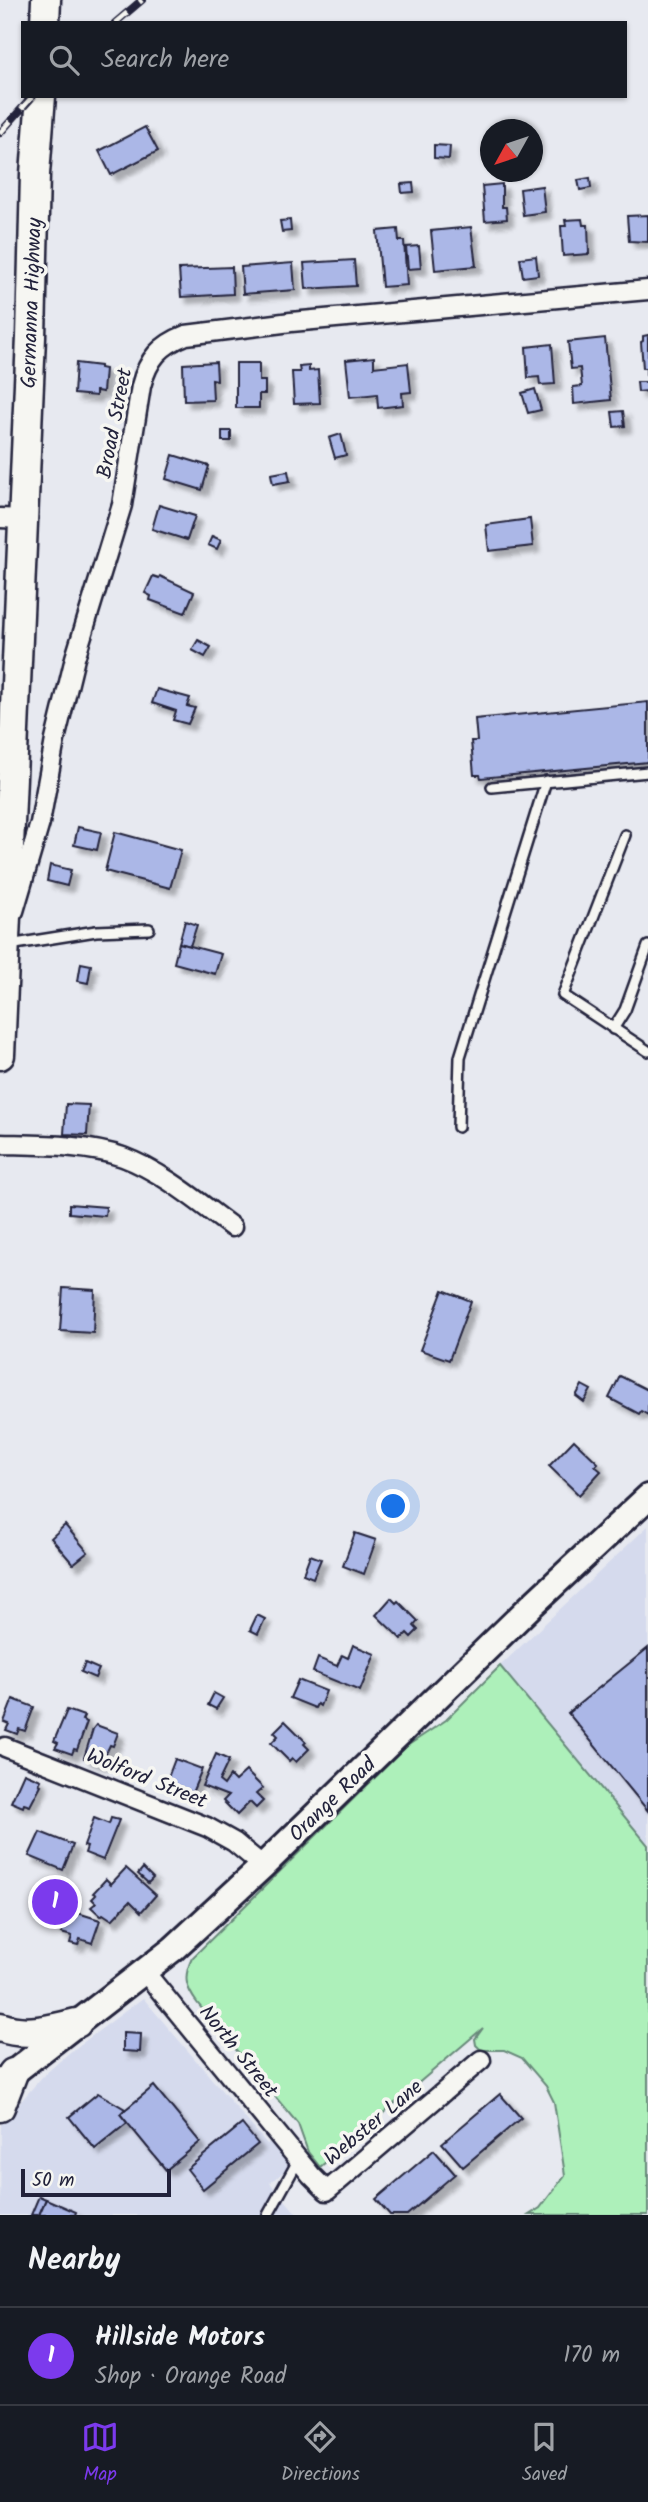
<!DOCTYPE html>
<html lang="en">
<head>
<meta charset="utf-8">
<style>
	:root { --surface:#171b24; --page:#20242c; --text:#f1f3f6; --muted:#9ea1a6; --line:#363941; --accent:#7c3aed }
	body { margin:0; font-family:Kalam,sans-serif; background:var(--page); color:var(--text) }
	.compass { position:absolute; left:480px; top:119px; width:63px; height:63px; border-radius:50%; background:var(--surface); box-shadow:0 2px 5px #0004; rotate:230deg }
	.scale { position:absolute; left:21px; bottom:18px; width:150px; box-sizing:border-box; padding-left:7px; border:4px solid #22223b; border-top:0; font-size:19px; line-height:24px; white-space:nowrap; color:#22223b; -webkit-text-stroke:5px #f6f6f2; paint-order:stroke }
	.you { position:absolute; left:394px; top:1507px; width:24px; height:24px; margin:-18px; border:5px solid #fff; border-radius:50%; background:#1a73e8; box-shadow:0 0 0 10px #1a73e833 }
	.badge { display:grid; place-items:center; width:46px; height:46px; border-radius:50%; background:var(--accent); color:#fff; font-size:23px; font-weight:700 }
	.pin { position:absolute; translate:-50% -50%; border:4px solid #fff; box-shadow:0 2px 7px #0006 }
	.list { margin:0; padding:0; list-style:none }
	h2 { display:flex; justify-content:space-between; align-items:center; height:91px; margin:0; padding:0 28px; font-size:30px }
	h2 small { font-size:23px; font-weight:400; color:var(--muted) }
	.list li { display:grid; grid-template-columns:46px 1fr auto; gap:21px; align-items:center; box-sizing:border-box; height:98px; padding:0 28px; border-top:2px solid var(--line) }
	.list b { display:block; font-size:26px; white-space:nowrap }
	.list p { margin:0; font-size:23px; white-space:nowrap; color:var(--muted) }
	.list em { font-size:23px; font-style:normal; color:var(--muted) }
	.icon { flex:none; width:38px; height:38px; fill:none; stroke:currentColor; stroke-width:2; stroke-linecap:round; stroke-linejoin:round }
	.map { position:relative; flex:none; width:648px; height:2215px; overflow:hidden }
	.search { position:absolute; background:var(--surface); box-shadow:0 2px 5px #0004; left:21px; right:21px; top:21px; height:77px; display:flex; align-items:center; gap:18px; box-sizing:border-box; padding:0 24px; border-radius:0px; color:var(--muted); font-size:26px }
	.sheet { height:189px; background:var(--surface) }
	nav { display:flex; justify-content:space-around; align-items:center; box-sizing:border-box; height:98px; border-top:2px solid var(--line); background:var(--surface); font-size:19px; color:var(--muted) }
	nav a { display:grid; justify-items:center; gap:4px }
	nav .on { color:var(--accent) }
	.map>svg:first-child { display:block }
	.built { fill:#d5daed }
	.green { fill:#adf0ba; stroke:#68897a; stroke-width:2 }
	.building { fill:#abb7e7; stroke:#22223b; stroke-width:2; filter:url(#shadow) }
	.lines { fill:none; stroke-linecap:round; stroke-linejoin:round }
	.lane-casing { stroke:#22223b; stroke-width:14 }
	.street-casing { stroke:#22223b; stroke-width:23 }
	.secondary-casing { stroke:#22223b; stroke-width:30 }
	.primary-casing { stroke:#22223b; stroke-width:33 }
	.lane { stroke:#f6f6f2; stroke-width:9 }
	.street { stroke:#f6f6f2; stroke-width:18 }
	.secondary { stroke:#f6f6f2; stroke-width:24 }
	.primary { stroke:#f6f6f2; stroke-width:28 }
	.rail-casing { stroke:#22223b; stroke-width:8 }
	.rail { stroke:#f6f6f2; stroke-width:5; stroke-dasharray:16; stroke-linecap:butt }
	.labels { text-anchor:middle; stroke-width:7; stroke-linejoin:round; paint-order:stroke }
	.street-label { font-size:21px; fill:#22223b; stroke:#f6f6f2 }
</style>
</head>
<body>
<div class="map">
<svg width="648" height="2215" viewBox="0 0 648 2215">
	<defs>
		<filter id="shadow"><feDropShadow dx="6" dy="6" stdDeviation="2" flood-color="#0004"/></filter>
	</defs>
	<rect width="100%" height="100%" fill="#e7e9f0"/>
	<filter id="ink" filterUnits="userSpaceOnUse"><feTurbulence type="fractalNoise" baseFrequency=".0143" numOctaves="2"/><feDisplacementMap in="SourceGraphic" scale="14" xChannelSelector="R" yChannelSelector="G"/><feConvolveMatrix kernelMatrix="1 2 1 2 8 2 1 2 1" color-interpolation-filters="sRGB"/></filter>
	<g filter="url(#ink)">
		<g class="built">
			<polygon points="648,1526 648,1845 500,1666"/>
			<polygon points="143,1998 267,2144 279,2135 299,2159 270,2183 298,2215 0,2215 1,2124 43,2076 69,2053"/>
		</g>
		<path class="green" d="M500,1666l148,179v370h-119l11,-7 25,-33 -11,-73 -8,-16 -24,-28 -18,-8h-23l-5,-5 -1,-6 8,-11 -163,139 -12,-15 -10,-28 -100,-120c-13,-17 -15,-27 -6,-46l215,-212 39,-26z"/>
		<g class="building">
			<polygon points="145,127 158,151 111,175 99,151"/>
			<polygon points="434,145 450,146 449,159 434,158"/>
			<polygon points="590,178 591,188 580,190 578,180"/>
			<polygon points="413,183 414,192 402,193 401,184"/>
			<polygon points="502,184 502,207 506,207 507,219 485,221 482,186"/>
			<polygon points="542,186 545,212 523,215 520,189"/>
			<polygon points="648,215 648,242 629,241 627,216"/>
			<polygon points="582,219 583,225 588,225 589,254 563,256 561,226 566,226 565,220"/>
			<polygon points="290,220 291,231 282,232 280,221"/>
			<polygon points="471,227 476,266 435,270 431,231"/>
			<polygon points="398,229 399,241 404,241 407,285 382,287 377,231"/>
			<polygon points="419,246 421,268 408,269 406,247"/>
			<polygon points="536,256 538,275 523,277 520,258"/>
			<polygon points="354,260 356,286 306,289 304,263"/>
			<polygon points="293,263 295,290 243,294 241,267"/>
			<polygon points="232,267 233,294 181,297 179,269"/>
			<polygon points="648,335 648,374 646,374 646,368 643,368 641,342 643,341 643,336"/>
			<polygon points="605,338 611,400 574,404 573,387 582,386 580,368 571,369 568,342"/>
			<polygon points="552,344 555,384 540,385 539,377 528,378 526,347"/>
			<polygon points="374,357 374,367 408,363 411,392 402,393 403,405 378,408 377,394 350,397 346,360"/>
			<polygon points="216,362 217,380 212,379 213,400 184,401 183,364"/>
			<polygon points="76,363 100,366 100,368 105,369 103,392 96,391 96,396 74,394"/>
			<polygon points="236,363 259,363 259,381 265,381 265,394 259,394 259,408 236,408"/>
			<polygon points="309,366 309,371 318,370 320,403 294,404 292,372 300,372 299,367"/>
			<polygon points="637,382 648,382 648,391 638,392"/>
			<polygon points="535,389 541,410 528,413 522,393"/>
			<polygon points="623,411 625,426 614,427 612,412"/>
			<rect x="222" y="431" width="9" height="10"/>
			<polygon points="341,434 346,455 335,458 329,438"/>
			<polygon points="173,455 209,466 202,490 166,479"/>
			<polygon points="288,471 290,481 273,484 271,474"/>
			<polygon points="159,505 195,516 187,540 152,529"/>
			<polygon points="530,519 533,546 489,551 486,525"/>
			<polygon points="212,536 221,540 217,549 208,545"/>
			<polygon points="153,576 159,578 160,576 194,592 185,613 150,600 151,596 145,593"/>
			<polygon points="198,640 211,647 205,657 192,650"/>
			<polygon points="157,689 190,698 187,706 195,708 188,724 173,720 176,711 152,703"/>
			<polygon points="648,702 648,762 481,778 480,775 474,775 471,741 477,741 475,719"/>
			<polygon points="78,827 101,832 97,850 74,845"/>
			<polygon points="115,832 181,850 170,888 105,871"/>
			<polygon points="50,865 71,870 67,886 47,881"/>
			<polygon points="185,921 197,925 190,946 179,943"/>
			<polygon points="179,943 221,954 215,974 174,963"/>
			<polygon points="81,963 91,965 88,983 78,981"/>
			<polygon points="66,1104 89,1105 87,1135 64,1134"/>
			<polygon points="69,1204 106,1207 105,1216 69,1213"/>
			<polygon points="63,1288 95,1290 93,1333 60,1331"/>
			<polygon points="443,1290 471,1301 449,1360 420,1350"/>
			<polygon points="620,1376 648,1390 648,1415 641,1411 639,1414 609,1398"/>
			<polygon points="582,1385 591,1390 584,1402 576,1396"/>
			<polygon points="574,1440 598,1463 595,1466 601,1471 579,1495 549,1466"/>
			<polygon points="65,1525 88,1552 73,1564 51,1538"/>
			<polygon points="355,1533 376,1540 364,1574 343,1566"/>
			<polygon points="310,1555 321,1559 313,1578 303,1574"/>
			<polygon points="391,1598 396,1603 398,1601 418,1621 414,1626 418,1630 411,1637 407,1633 401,1639 376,1615"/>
			<polygon points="257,1615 265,1619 258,1634 250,1630"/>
			<polygon points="353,1645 375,1654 360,1691 313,1672 318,1658 337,1666 342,1655 348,1658"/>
			<polygon points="648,1648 648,1811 568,1713"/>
			<polygon points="85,1663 99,1669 95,1678 81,1672"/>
			<polygon points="298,1680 326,1691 320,1706 317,1704 315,1708 290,1698"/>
			<polygon points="214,1693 223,1698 216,1709 208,1705"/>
			<polygon points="13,1699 34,1707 25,1731 19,1729 17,1734 6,1730 9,1724 4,1722"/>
			<polygon points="67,1710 84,1716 82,1720 87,1722 77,1750 74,1749 72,1754 55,1748 58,1743 54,1741"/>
			<polygon points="285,1721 306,1742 304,1744 309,1749 296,1762 292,1758 289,1761 271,1743 278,1736 274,1732"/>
			<polygon points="96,1725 118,1733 113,1746 110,1745 101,1764 84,1758 93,1729"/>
			<polygon points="216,1754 229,1760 219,1781 224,1785 230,1776 235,1781 246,1771 263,1788 256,1794 263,1801 256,1808 250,1802 237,1815 223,1801 228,1796 202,1786"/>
			<polygon points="175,1759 202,1769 192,1793 167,1780"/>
			<polygon points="24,1773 41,1780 39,1784 41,1785 30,1806 24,1804 23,1807 11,1802"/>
			<polygon points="94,1818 109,1824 111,1818 119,1820 103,1860 85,1853 87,1847 84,1846"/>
			<polygon points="40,1832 73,1845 63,1870 29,1856"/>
			<polygon points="126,1868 156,1895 141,1912 130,1901 112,1920 103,1914 101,1916 91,1907 96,1903 92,1899 96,1895 93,1893 106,1879 111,1884"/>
			<polygon points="143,1868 153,1878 148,1883 138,1874"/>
			<polygon points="55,1881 64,1885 58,1899 50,1895"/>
			<polygon points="62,1908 100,1920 92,1943 80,1939 78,1945 70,1943 72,1936 61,1933 62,1930 55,1927"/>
			<polygon points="123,2033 141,2034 140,2052 123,2051"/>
			<polygon points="154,2086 200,2142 166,2170 120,2114"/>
			<polygon points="98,2093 125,2109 120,2114 127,2123 95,2149 69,2117"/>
			<polygon points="500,2094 521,2118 463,2167 442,2143"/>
			<polygon points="242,2124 258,2144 203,2189 187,2169"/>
			<polygon points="434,2150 455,2174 407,2215 390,2215 376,2199"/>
			<polygon points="39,2196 46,2199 39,2215 31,2215"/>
			<polygon points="46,2199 76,2212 75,2215 39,2215"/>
		</g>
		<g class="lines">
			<g class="lane-casing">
				<g id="lane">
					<polyline points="492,787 648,772"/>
					<polyline points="625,835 563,995 648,1051"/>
					<polyline points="9,945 96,931 149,929"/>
					<polyline points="613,1029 625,1010 648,946"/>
					<polyline points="458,1127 460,1057 546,781"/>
					<polyline points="268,2215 299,2159"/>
				</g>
			</g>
			<g class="street-casing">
				<g id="street">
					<polyline points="0,518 22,519"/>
					<path d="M14,911l26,-88 15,-83 20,-82 47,-153 19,-119c7,-27 19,-41 45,-51l105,-13 357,-32"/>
					<path d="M0,1144c39,1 86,0 123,13 40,15 75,45 109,70"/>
					<polyline points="5,1747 207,1827 234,1842 263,1866"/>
					<polyline points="144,1971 311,2175 327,2191 481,2060"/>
				</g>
			</g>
			<g class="secondary-casing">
				<polyline id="secondary" points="0,2083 173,1949 263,1866 532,1605 648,1497"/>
			</g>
			<g class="primary-casing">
				<g id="primary">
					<polyline points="45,23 46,0"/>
					<polyline points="0,1055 31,337 35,174 41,96"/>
					<path d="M0,2027c27,10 49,2 77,-4"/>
					<polyline points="0,2107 13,2073"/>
				</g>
			</g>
			<use href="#lane" class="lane"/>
			<use href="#street" class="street"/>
			<use href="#secondary" class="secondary"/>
			<use href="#primary" class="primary"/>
			<g class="rail-casing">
				<g id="rail">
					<polyline points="115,23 142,0"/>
					<polyline points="0,133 33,96"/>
				</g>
			</g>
			<use href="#rail" class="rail"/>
		</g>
	</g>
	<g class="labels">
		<g class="street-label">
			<text transform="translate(31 303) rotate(-88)" y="7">Germanna Highway</text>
			<text transform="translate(114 423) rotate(-79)" y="7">Broad Street</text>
			<text transform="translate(147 1778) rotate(22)" y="7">Wolford Street</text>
			<text transform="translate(332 1799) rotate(-44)" y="7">Orange Road</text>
			<text transform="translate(239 2051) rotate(51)" y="7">North Street</text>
			<text transform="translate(373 2122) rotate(-40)" y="7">Webster Lane</text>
		</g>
	</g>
</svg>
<svg class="compass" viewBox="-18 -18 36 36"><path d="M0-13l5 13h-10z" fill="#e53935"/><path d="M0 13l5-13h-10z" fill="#9ea1a6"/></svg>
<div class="scale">50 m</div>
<div class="you"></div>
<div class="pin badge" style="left:55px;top:1902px">1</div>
<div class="search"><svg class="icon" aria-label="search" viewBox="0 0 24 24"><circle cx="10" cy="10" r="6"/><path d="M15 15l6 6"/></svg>Search here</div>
</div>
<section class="sheet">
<h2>Nearby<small></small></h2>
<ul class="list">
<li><span class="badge">1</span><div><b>Hillside Motors</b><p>Shop · Orange Road</p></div><em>170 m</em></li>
</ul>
</section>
<nav>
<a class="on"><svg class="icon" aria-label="map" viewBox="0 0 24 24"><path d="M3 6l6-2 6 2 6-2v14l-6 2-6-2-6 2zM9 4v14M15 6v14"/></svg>Map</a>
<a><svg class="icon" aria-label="directions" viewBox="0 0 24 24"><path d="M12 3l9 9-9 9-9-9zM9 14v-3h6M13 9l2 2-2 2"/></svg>Directions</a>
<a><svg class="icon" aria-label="saved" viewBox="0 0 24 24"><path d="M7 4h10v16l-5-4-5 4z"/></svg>Saved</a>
</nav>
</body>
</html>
